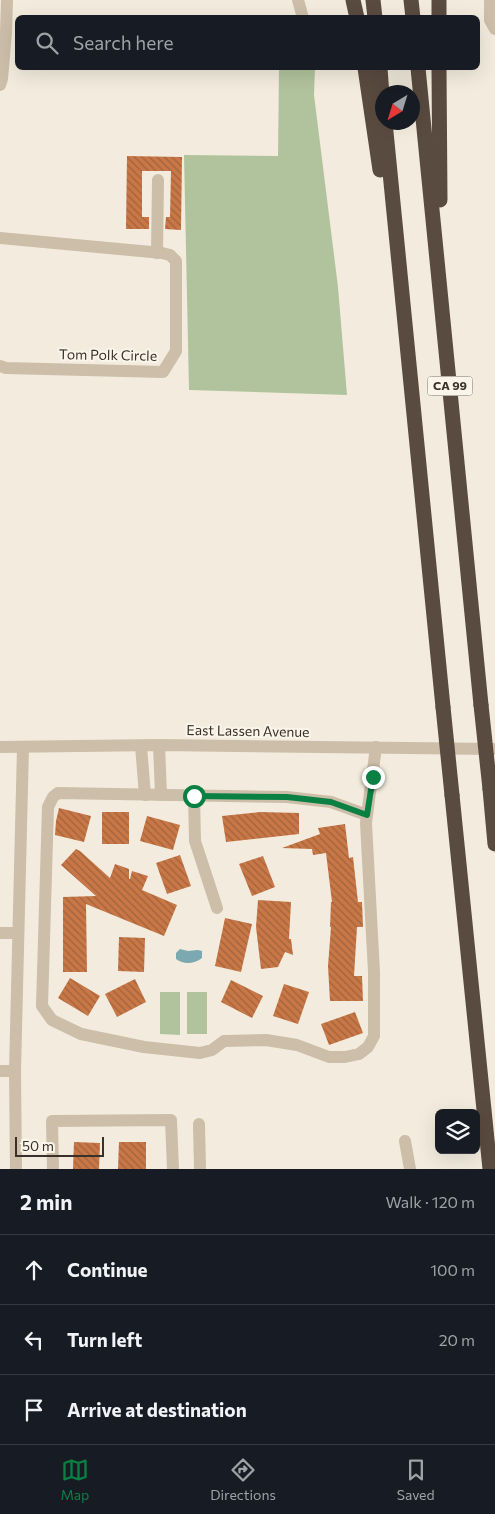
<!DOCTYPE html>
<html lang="en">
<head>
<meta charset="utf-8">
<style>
	:root { --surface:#171b24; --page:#242831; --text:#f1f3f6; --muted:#9ea1a6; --line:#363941; --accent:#0b8043 }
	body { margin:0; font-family:Commissioner,sans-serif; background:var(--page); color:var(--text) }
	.controls { position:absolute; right:15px; bottom:15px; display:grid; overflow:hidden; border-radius:8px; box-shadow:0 5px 20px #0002 }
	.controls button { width:45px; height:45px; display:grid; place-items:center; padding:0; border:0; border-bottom:1px solid var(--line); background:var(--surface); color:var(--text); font:25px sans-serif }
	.compass { position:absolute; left:375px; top:85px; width:45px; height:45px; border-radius:50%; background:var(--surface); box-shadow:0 5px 20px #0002; rotate:218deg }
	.scale { position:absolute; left:15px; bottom:12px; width:89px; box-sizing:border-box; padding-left:5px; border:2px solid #393029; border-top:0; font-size:14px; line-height:18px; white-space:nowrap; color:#393029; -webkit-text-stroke:4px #faf5ea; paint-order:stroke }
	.stop { position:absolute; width:15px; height:15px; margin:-11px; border:4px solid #0b8043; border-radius:50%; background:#fff }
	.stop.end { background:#0b8043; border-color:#fff; box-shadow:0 1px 5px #0008 }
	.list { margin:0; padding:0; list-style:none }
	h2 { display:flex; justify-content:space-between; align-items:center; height:65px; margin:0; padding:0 20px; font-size:21px }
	h2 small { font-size:16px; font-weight:400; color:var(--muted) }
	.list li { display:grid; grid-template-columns:32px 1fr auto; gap:15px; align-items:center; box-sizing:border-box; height:70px; padding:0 20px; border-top:1px solid var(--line) }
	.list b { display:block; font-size:19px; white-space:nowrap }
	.list em { font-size:16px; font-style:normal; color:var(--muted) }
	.icon { flex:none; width:28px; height:28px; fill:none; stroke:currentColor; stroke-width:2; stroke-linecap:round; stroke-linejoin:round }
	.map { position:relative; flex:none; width:495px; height:1169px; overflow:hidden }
	.search { position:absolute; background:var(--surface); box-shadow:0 5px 20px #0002; left:15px; right:15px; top:15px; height:55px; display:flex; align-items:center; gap:12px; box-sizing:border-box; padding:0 18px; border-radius:8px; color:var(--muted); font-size:19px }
	.sheet { height:275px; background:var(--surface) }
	nav { display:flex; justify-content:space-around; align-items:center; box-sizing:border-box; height:70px; border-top:1px solid var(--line); background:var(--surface); font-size:14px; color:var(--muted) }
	nav a { display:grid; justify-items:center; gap:2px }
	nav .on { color:var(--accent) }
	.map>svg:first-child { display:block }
	.green { fill:#b1c39d }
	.water { fill:#7ca8b1 }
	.building { fill:url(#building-back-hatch) }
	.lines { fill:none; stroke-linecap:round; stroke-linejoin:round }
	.minor { stroke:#ccbea9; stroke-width:12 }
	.highway { stroke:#5a4b40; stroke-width:15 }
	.highway-bridge { stroke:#5a4b40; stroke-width:15 }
	.route { stroke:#0b8043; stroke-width:6 }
	.labels { text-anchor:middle; stroke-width:4; stroke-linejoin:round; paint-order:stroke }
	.shield { fill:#faf5ea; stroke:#736b63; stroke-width:1 }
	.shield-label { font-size:12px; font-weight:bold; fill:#393029 }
	.street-label { font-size:14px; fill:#393029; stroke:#faf5ea }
</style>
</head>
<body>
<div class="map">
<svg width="495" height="1169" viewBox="0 0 495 1169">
	<defs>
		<pattern id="building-back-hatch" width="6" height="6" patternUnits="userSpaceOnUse" patternTransform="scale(1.25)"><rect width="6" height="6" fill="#c87747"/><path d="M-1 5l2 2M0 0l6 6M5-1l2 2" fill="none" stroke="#a3623b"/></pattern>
	</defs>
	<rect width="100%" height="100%" fill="#f3ecde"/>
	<g class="green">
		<polygon points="279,68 315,68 314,95 338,287 347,395 189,390 184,155 278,156"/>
		<polygon points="160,992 180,992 180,1035 160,1034"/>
		<rect x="187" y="992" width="20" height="42"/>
	</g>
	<path class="water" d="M180,949l8,2 10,-1 4,1v7c-8,6 -18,7 -26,1v-6z"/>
	<g class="building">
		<polygon points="127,156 182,157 181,230 165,229 166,217 170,217 171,171 142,171 142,217 149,217 149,229 126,229"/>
		<polygon points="59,808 91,816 84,842 55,835 56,821"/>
		<rect x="102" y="812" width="27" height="32"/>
		<polygon points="260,812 299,813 299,834 226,842 222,816"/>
		<polygon points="147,816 180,825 173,850 140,841"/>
		<polygon points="345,824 349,858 353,857 358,902 362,902 363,927 357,927 354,976 362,976 363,1001 330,1001 328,966 331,927 330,927 331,902 332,902 326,853 313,855 312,849 282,848 320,834 318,828"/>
		<polygon points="76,849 80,851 110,878 115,864 129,869 129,879 130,879 132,871 148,876 142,890 177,905 164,936 86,904 87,972 63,972 63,897 96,896 61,865"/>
		<polygon points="180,855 191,886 167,894 156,863"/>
		<polygon points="263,856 275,887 252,896 239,864"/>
		<polygon points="258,900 291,902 289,939 291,939 293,955 285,952 278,967 261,969 256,927"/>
		<polygon points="225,918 252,924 241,972 215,966"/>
		<polygon points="119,937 145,938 144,972 118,971"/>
		<polygon points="70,978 100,996 88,1016 58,998"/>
		<polygon points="135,979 146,1002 117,1017 105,994"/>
		<polygon points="231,980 263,996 252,1018 221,1002"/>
		<polygon points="284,984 309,992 298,1024 273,1016"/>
		<polygon points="355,1012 363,1033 329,1045 321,1024"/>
		<polygon points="74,1142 100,1143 99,1169 73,1169"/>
		<polygon points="119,1142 146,1142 146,1169 118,1169"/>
	</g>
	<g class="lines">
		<g class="minor">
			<polyline points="298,0 303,18"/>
			<polyline points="490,0 490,20 495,29"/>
			<polyline points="0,85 2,79 6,32 7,0"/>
			<polyline points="0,238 162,253 170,255 176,261 176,351 163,372 6,368 0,366"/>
			<polyline points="157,253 158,180"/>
			<polyline points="159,745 161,795"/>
			<polyline points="141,746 145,795"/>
			<polyline points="0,747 159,745 495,749"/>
			<polyline points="194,795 195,841 217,908"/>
			<polyline points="367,815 331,802 287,797 58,793 53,797 48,807 42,1006 52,1020 81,1034 144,1047 200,1053 212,1050 224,1041 266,1040 297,1045 329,1057 345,1057 359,1054 368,1047 374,1036 374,972 366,823 376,747"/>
			<polyline points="0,933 18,933"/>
			<polyline points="0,1071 15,1071"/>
			<polyline points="199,1124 200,1169"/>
			<polyline points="405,1141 410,1169"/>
			<polyline points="16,1169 15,1071 23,747"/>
			<polyline points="53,1169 52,1121 171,1120 173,1169"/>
		</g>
		<g class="highway">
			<polyline points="353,0 357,18"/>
			<polyline points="373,0 375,18"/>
			<polyline points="411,0 413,18"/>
			<polyline points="439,18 439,0"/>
			<polyline points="365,68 380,170"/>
			<polyline points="380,68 382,95"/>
			<polyline points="418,68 481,705"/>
			<polyline points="439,68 440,200"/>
			<polyline points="385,122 443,707"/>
			<polyline points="490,789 495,844"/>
			<polyline points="452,795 490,1169"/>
		</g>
		<g class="highway-bridge">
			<polyline points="481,705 490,789"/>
			<polyline points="443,707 452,795"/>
		</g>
	</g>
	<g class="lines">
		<polyline class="route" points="194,796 287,797 331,802 367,815 373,777"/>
	</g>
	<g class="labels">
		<rect class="shield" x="427.5" y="376.5" width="45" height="19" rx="4"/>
		<g class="shield-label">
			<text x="450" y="390">CA 99</text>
		</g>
		<g class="street-label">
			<text transform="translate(108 355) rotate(1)" y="5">Tom Polk Circle</text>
			<text transform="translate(248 731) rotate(1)" y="5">East Lassen Avenue</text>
		</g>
	</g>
</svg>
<div class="controls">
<button><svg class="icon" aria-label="layers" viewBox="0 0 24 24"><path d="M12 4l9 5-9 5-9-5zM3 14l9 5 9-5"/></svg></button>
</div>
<svg class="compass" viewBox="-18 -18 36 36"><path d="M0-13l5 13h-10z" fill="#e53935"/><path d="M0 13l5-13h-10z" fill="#9ea1a6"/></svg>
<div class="scale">50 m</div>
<div class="stop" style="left:194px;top:796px"></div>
<div class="stop end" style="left:373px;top:777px"></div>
<div class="search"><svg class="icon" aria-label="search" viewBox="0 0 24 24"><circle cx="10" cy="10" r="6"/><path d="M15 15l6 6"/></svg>Search here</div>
</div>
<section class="sheet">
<h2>2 min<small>Walk · 120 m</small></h2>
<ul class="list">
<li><svg class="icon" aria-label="ahead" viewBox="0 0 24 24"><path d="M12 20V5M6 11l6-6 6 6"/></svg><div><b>Continue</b></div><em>100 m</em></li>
<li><svg class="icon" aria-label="left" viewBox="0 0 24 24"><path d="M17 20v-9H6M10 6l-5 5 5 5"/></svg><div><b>Turn left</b></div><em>20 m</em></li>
<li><svg class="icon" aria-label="arrive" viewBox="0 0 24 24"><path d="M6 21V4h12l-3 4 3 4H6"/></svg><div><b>Arrive at destination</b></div></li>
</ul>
</section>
<nav>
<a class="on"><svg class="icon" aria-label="map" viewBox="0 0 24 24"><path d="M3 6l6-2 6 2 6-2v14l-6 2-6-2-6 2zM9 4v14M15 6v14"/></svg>Map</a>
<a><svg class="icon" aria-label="directions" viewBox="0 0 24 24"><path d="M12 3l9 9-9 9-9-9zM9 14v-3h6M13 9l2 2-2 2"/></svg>Directions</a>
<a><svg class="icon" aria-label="saved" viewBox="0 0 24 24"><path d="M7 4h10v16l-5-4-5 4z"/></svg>Saved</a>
</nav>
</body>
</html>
